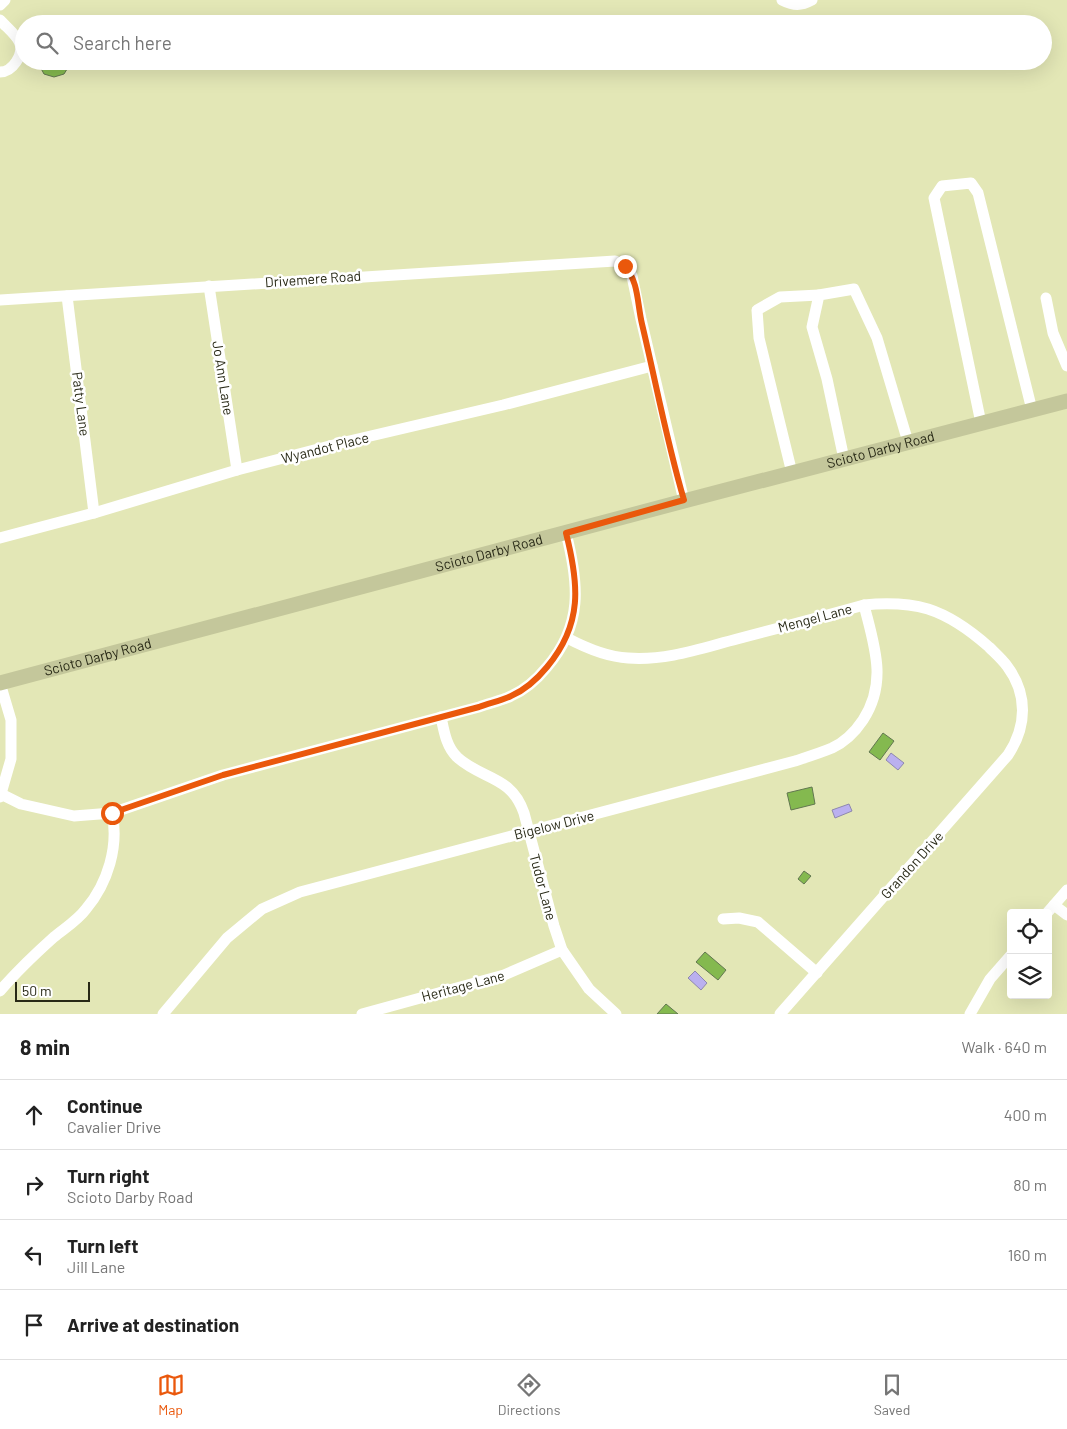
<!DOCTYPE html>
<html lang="en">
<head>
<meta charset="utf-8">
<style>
	:root { --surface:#fff; --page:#f2f2f2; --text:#222; --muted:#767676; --line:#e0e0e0; --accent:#ea580c }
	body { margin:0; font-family:Barlow,sans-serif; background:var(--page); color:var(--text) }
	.controls { position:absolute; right:15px; bottom:15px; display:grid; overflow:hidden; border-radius:5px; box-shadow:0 5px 20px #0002 }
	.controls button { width:45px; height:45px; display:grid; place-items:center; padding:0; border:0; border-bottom:1px solid var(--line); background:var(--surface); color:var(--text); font:25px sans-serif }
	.scale { position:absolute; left:15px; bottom:12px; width:75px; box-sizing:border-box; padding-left:5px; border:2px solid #282916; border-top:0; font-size:14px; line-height:18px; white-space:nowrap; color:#282916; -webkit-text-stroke:4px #fff; paint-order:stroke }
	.stop { position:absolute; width:15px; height:15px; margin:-11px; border:4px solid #ea580c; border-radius:50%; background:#fff }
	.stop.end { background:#ea580c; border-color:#fff; box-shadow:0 1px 5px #0008 }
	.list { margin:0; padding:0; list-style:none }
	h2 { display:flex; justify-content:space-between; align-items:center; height:65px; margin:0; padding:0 20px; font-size:21px }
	h2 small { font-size:16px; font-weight:400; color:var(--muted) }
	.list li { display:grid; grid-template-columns:32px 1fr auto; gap:15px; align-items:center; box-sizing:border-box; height:70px; padding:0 20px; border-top:1px solid var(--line) }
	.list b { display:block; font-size:19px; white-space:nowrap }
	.list p { margin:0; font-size:16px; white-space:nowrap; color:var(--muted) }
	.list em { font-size:16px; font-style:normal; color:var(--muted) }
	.icon { flex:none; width:28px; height:28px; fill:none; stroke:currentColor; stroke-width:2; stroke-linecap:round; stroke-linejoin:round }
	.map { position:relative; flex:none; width:1067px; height:1014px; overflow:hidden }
	.search { position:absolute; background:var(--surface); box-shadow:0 5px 20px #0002; left:15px; right:15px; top:15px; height:55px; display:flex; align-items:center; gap:12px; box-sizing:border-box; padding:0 18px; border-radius:28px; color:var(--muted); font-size:19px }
	.sheet { height:345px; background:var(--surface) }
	nav { display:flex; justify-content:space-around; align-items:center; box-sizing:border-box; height:70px; border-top:1px solid var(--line); background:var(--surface); font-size:14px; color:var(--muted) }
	nav a { display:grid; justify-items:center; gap:2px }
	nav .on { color:var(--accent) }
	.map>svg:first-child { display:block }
	.water { fill:#bab0ef; stroke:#8e88ae }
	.building { fill:#84b94f; stroke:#627750 }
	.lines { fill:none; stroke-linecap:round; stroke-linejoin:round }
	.minor { stroke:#fff; stroke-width:11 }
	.major { stroke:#c4c79b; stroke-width:15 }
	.route { stroke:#ea580c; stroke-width:6 }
	.labels { text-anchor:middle; stroke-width:5; stroke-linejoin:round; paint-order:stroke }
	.street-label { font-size:14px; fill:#282916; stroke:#fff }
</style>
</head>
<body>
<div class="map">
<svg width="1067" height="1014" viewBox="0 0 1067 1014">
	<rect width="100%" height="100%" fill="#e3e7b6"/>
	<g class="water">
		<polygon points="891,753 904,763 898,770 886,760"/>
		<polygon points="849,804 852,811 835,818 832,810"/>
		<polygon points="695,971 707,983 701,990 688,978"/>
	</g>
	<g class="building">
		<polygon points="37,61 72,61 64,74 54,77 44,74"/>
		<polygon points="883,733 894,741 880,760 869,752"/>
		<polygon points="812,787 815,804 791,810 787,793"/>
		<polygon points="804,871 811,876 804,884 798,879"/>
		<polygon points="705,952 726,970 718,980 696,962"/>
		<polygon points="666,1004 678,1014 657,1014"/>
	</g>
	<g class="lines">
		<g class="minor">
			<path d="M782,0c12,6 19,6 30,0"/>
			<polyline points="0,5 5,0"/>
			<path d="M0,20c13,14 29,23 16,42 -4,6 -9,10 -16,10"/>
			<polyline points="209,286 237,470"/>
			<polyline points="67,296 94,513"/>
			<polyline points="1046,298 1053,333 1067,366"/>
			<polyline points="0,300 615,261 625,266 632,276 641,319 684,501"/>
			<polyline points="981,423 934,198 942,186 971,183 978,193 1032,410"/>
			<polyline points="844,459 827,379 812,327 819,295 854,289 877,338 908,442"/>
			<polyline points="792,473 759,338 757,310 780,297 819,295"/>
			<polyline points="0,538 94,513 237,470 345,442 503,405 652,366"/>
			<path d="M567,638c19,10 40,19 61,20 38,3 74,-10 109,-19 42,-11 84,-22 127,-34 21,-2 43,-2 64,4 22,7 43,22 61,38 6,6 13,12 18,19 21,28 20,60 1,89l-228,259"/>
			<path d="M441,717c3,14 5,29 16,40 25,23 54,18 67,56l30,113 8,24 27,39 27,25"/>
			<path d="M1,794l20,10 53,12 38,-3 111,-38 256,-68c10,-4 22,-6 32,-11 14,-6 27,-18 36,-29 36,-42 32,-83 19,-134"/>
			<polyline points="0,797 11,759 11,720 0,683"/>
			<polyline points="1054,905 1067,915"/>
			<polyline points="1047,913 1067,890"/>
			<polyline points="723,919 739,918 758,922 817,973"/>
			<path d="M0,991c17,-20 35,-37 54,-54 11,-9 24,-17 32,-28 22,-26 33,-63 26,-96"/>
			<path d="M163,1014l64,-76 35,-29 38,-17 495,-131c12,-4 25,-8 37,-13 13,-6 23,-16 31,-28 25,-38 11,-75 1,-115"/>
			<polyline points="362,1014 504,975 562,950"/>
			<polyline points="970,1014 990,979 1011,955"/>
		</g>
		<path class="major" id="s1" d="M0,683l684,-182 383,-100"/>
	</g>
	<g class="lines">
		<path class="route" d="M112,813l111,-38 256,-68c10,-4 22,-6 32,-11 14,-6 27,-18 36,-29 36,-43 32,-83 19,-134l118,-33c-17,-57 -28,-117 -42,-176 -5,-21 -3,-41 -17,-58"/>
	</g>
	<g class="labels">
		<g class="street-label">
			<text transform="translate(313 279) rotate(-4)" y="5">Drivemere Road</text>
			<text transform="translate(223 378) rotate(81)" y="5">Jo Ann Lane</text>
			<text transform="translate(81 404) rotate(83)" y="5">Patty Lane</text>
			<text transform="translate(325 448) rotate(-14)" y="5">Wyandot Place</text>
			<text dy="5" stroke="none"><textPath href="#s1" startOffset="911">Scioto Darby Road</textPath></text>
			<text dy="5" stroke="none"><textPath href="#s1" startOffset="506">Scioto Darby Road</textPath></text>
			<text transform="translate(815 618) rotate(-15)" y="5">Mengel Lane</text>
			<text dy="5" stroke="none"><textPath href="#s1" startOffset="101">Scioto Darby Road</textPath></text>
			<text transform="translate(554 825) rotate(-14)" y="5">Bigelow Drive</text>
			<text transform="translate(912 865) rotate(-48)" y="5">Grandon Drive</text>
			<text transform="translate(543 887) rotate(75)" y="5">Tudor Lane</text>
			<text transform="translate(463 986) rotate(-15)" y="5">Heritage Lane</text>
		</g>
	</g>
</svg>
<div class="controls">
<button><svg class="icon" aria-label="locate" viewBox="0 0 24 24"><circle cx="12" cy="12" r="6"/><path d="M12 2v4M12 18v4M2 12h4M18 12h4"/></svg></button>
<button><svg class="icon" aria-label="layers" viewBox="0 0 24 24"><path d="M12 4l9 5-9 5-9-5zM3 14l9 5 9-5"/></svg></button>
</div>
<div class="scale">50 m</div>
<div class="stop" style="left:112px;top:813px"></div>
<div class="stop end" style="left:625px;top:266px"></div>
<div class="search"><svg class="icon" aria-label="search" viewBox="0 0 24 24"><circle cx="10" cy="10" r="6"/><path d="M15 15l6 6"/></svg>Search here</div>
</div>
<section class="sheet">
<h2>8 min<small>Walk · 640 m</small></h2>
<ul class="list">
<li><svg class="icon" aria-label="ahead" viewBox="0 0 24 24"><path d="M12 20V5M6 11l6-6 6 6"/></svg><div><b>Continue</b><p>Cavalier Drive</p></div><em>400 m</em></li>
<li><svg class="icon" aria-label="right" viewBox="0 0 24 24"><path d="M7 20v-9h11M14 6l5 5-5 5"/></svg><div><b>Turn right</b><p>Scioto Darby Road</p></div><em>80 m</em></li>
<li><svg class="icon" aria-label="left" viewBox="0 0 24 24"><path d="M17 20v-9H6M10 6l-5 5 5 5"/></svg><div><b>Turn left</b><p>Jill Lane</p></div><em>160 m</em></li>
<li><svg class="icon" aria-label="arrive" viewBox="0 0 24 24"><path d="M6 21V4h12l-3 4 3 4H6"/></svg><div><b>Arrive at destination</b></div></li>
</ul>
</section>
<nav>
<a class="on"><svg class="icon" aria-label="map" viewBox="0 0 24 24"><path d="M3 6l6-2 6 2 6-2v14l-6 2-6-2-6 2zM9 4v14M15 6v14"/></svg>Map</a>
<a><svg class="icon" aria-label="directions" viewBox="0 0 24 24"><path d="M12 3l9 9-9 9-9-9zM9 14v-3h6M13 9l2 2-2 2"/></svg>Directions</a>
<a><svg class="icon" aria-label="saved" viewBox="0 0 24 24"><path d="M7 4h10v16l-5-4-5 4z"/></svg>Saved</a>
</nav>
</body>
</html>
